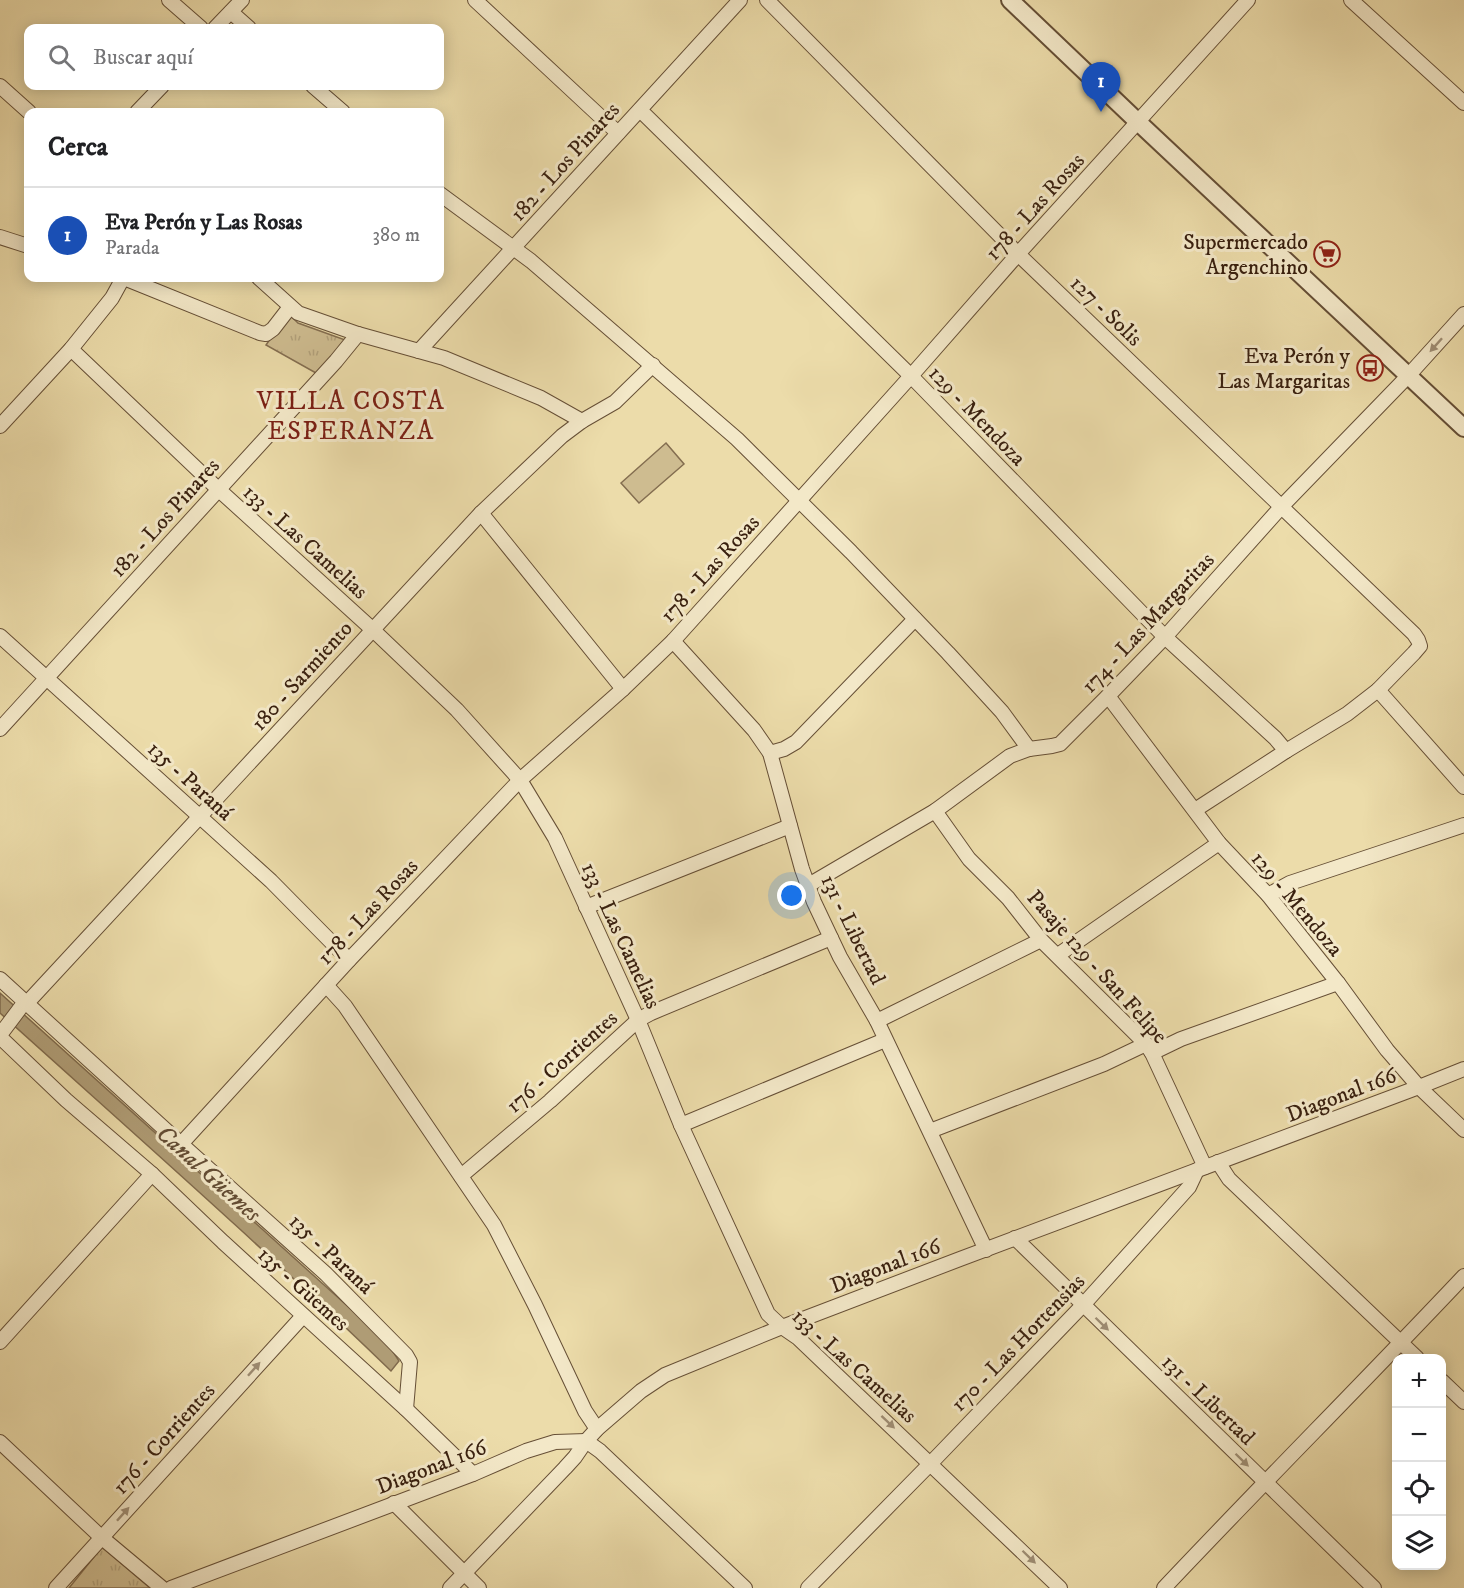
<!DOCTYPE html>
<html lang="es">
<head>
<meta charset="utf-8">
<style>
	:root { --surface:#fff; --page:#f2f2f2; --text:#202124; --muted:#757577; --line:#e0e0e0; --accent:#db2777 }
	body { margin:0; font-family:"IM FELL DW Pica",serif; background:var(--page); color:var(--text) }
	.controls { position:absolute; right:18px; bottom:18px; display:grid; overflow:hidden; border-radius:12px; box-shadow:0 3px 15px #0003 }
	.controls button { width:54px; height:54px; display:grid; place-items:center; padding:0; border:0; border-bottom:2px solid var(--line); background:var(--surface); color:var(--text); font:30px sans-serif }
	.you { position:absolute; left:792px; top:896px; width:21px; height:21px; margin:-15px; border:4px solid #fff; border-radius:50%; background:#1a73e8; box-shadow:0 0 0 9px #1a73e833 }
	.badge { display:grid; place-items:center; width:39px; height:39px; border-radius:50%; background:var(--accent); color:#fff; font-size:20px; font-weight:700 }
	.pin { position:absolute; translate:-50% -50px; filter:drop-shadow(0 2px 3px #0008) }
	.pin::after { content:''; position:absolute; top:32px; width:21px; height:18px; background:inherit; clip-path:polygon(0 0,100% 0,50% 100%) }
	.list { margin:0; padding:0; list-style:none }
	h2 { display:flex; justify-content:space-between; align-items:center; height:78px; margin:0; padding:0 24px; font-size:26px }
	h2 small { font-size:20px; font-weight:400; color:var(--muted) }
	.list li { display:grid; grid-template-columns:39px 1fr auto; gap:18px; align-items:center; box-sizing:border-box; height:96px; padding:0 24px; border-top:2px solid var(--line) }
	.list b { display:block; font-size:22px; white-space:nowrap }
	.list p { margin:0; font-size:20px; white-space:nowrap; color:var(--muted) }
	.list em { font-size:20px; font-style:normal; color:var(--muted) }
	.icon { flex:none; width:33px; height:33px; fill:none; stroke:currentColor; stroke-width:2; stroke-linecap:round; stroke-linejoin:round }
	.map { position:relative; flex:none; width:1464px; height:1588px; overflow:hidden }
	.search { position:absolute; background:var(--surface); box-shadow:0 3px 15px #0003; left:24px; top:24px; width:420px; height:66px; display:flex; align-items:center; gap:15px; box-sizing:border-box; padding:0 21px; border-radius:12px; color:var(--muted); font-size:22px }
	.panel { position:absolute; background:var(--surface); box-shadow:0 3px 15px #0003; left:24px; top:108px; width:420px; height:174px; border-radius:12px }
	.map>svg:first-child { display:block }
	.grass { fill:#cebc90; stroke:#846e50; stroke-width:1.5 }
	.park { fill:url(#park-tufts); stroke:#846e50; stroke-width:1.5 }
	.water { fill:#af9c75; stroke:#806a4c; stroke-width:1.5 }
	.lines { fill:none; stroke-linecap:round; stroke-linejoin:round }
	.minor-casing { stroke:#664f36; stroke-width:16 }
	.tertiary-casing { stroke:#664f36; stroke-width:20 }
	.minor { stroke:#f3e8c8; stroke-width:14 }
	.tertiary { stroke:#f3e8c8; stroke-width:16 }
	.oneway { fill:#9f8e75 }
	.labels { text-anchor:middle; stroke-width:6; stroke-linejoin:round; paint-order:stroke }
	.street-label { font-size:22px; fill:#39200f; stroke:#f3e8c8 }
	.poi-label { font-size:22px; fill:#39200f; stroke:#f3e8c8; text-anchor:end }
	.water-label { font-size:24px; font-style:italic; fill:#624b33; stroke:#f3e8c8 }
	.quarter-label { font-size:26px; letter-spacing:1.5px; fill:#7a1f14; stroke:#f3e8c8 }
</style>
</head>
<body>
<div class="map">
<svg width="1464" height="1588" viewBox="0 0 1464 1588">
	<defs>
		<pattern id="park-tufts" width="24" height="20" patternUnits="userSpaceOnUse" patternTransform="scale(1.5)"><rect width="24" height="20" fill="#cebc90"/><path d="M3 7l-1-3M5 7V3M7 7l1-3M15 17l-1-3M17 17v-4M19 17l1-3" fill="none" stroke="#b2a17b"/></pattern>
	</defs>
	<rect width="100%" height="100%" fill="#ecdcaa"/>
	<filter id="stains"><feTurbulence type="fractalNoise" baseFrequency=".00333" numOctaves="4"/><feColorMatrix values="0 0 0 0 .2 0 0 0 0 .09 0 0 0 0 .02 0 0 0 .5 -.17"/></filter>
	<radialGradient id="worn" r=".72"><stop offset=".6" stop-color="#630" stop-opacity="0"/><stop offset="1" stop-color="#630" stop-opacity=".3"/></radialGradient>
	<polygon class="grass" points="666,443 684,464 639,503 621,483"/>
	<g class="park">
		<polygon points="288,313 298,323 348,341 316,373 266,345"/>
		<polygon points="102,1547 150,1588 69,1588"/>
	</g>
	<path class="water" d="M0,993l353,318 37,36 9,14 -8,10c-127,-123 -260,-240 -391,-358z"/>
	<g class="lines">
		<g class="minor-casing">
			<g id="minor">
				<polyline points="169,0 201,28"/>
				<polyline points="475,0 618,133"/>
				<polyline points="767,0 1018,254 1414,634 1418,640 1420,646 1414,653 1378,690 1347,714 1286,751 1195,810"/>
				<polyline points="1351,0 1464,103"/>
				<polyline points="231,12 249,28"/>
				<polyline points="215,28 242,0"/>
				<polyline points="0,86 29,112"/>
				<polyline points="313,86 343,112"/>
				<polyline points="640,110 911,376 1165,637 1275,738 1286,751"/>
				<polyline points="137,112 162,86"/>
				<polyline points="440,194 531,261 737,439 851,552 948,653 1002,712 1029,749"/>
				<polyline points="0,237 28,246"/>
				<polyline points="124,278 260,333 266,334 273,329 290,307"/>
				<polyline points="259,278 298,313 358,334 444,358 541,398 582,421"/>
				<polyline points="71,349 218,489 372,629 457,710 520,780 555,838 638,1020 681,1125 768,1314 782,1327 798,1338 1060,1588"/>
				<polyline points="419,351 740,0"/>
				<polyline points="0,426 71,349 112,298 123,278"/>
				<polyline points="481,513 623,689"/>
				<polyline points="0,636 271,881 349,960"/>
				<polyline points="673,641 754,730 770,753 802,869 814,902 840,957 877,1021 986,1250"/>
				<polyline points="1378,690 1464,787"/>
				<polyline points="1108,696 1219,843 1268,895 1338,983 1387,1050 1419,1087 1464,1130"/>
				<polyline points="0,729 336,361 358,334"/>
				<polyline points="770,753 784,749 796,742 915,619"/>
				<polyline points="935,811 969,859 1008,898 1041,940 1146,1044 1152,1053 1205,1167"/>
				<polyline points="807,886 935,811 1010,756 1029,749 1052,746 1060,744 1108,696 1165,637 1282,506 1408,376 1464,314"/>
				<polyline points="1268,895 1290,883 1464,825"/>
				<polyline points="586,907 790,826"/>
				<polyline points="1058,955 1219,843"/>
				<polyline points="0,979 181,1144 326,1274 406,1355 410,1362 406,1409"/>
				<polyline points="326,985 345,1006 494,1225 535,1305 585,1411 597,1429"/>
				<polyline points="877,1021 1041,940"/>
				<polyline points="0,1035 21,1007 27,1003 481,513 562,436 582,421 615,402 653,365"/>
				<polyline points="0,1037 66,1100 152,1174 223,1242 406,1409 473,1474"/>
				<polyline points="1152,1053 1181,1039 1338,983"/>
				<polyline points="681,1125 885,1040"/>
				<polyline points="930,1131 1104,1064 1146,1044"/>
				<polyline points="181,1144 349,960 520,780 623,689 673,641 911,376 1018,254 1248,0"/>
				<polyline points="1218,1162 1229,1179 1417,1358"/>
				<polyline points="461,1176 550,1101 638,1020 651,1013 831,938"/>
				<polyline points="1015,1238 1374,1588"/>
				<polyline points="0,1342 152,1174"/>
				<polyline points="1442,1381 1464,1402"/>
				<polyline points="586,1441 600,1451 745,1588"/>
				<polyline points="0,1442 101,1537 162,1588"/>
				<polyline points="394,1503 479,1588"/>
				<polyline points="56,1588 303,1316"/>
				<polyline points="171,1588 473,1474 526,1451 555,1442 586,1441"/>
				<polyline points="450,1588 565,1468 575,1457 586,1441 597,1429 641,1391 665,1375 782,1327 960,1259 1419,1087 1464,1069"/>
				<polyline points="808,1588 931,1463 1083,1305 1189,1187 1197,1170"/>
				<path d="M1164,1588c99,-105 201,-207 300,-312"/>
			</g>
		</g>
		<g class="tertiary-casing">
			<polyline id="tertiary" points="1010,0 1138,122 1464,428"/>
		</g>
		<use href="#minor" class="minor"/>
		<use href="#tertiary" class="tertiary"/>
	</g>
	<defs><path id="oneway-solid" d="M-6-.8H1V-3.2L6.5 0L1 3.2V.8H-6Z" transform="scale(1.5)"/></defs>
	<g class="oneway">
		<use href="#oneway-solid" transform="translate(1436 345) rotate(132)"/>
		<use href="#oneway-solid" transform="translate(1102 1324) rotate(44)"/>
		<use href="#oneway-solid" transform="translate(254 1369) rotate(-48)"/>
		<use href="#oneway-solid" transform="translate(888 1422) rotate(43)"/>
		<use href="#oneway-solid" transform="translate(1242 1460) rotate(44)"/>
		<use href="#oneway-solid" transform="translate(123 1514) rotate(-48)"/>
		<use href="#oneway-solid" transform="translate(1029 1557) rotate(44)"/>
	</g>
	<defs>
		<g id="supermarket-ring" transform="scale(1.35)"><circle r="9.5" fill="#f3e8c8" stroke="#8f2418" stroke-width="1.5"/><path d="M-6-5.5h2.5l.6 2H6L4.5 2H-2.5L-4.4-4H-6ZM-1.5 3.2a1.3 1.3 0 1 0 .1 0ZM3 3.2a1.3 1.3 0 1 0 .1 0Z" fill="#8f2418"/></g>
		<g id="bus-ring" transform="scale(1.35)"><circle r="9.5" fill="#f3e8c8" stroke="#8f2418" stroke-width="1.5"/><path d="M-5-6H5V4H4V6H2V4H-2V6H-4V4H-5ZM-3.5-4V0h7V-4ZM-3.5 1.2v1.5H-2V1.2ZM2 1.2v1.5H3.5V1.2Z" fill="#8f2418"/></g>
	</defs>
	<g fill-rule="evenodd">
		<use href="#supermarket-ring" x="1327" y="254"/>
		<use href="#bus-ring" x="1370" y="368"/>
	</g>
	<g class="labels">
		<g class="street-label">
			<text transform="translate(564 161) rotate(-48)" y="8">182 - Los Pinares</text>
			<text transform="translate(1034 206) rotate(-48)" y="8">178 - Las Rosas</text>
			<text transform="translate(1107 310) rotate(44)" y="8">127 - Solis</text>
			<text transform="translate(978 415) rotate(46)" y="8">129 - Mendoza</text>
			<text transform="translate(164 517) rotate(-48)" y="8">182 - Los Pinares</text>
			<text transform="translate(306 541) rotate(42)" y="8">133 - Las Camelias</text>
			<text transform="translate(709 568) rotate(-48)" y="8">178 - Las Rosas</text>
			<text transform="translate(1147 622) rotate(-47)" y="8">174 - Las Margaritas</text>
			<text transform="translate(301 675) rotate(-48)" y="8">180 - Sarmiento</text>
			<text transform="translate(191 780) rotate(42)" y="8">135 - Paraná</text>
			<text transform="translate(1298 903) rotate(50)" y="8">129 - Mendoza</text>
			<text transform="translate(367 911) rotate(-47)" y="8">178 - Las Rosas</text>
			<text transform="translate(854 929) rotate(64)" y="8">131 - Libertad</text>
			<text transform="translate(622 935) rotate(65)" y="8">133 - Las Camelias</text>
			<text transform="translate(1098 966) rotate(48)" y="8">Pasaje 129 - San Felipe</text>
			<text transform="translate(561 1061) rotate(-42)" y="8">176 - Corrientes</text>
			<text transform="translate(1341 1094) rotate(-21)" y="8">Diagonal 166</text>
			<text transform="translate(332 1253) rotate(43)" y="8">135 - Paraná</text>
			<text transform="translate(885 1265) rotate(-21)" y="8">Diagonal 166</text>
			<text transform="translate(304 1288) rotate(42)" y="8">135 - Güemes</text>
			<text transform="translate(1017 1342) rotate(-46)" y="8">170 - Las Hortensias</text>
			<text transform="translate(855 1365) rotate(42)" y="8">133 - Las Camelias</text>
			<text transform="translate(1209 1399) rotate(44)" y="8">131 - Libertad</text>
			<text transform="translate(163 1438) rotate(-48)" y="8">176 - Corrientes</text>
			<text transform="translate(431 1466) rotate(-21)" y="8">Diagonal 166</text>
		</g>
		<g class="poi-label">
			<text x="1308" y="249">Supermercado<tspan x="1308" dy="25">Argenchino</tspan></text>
			<text x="1350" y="363">Eva Perón y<tspan x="1350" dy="25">Las Margaritas</tspan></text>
		</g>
		<g class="water-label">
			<text transform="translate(209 1173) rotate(42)" y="8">Canal Güemes</text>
		</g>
		<g class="quarter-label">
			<text x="351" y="409">VILLA COSTA<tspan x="351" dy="30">ESPERANZA</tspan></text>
		</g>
	</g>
	<rect width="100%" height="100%" filter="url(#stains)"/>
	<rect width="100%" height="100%" fill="url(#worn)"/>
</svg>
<div class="controls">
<button>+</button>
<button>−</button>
<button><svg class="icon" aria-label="locate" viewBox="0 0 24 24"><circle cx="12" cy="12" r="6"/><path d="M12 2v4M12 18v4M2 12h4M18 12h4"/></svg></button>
<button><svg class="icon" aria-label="layers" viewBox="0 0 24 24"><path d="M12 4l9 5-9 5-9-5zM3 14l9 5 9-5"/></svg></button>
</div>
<div class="you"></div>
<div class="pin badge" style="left:1101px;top:112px;background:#1a4fb4">1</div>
<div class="search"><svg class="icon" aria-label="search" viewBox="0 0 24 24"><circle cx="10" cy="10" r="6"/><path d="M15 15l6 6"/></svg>Buscar aquí</div>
<section class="panel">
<h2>Cerca<small></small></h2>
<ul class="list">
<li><span class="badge" style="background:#1a4fb4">1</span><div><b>Eva Perón y Las Rosas</b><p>Parada</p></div><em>380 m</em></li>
</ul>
</section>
</div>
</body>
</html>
